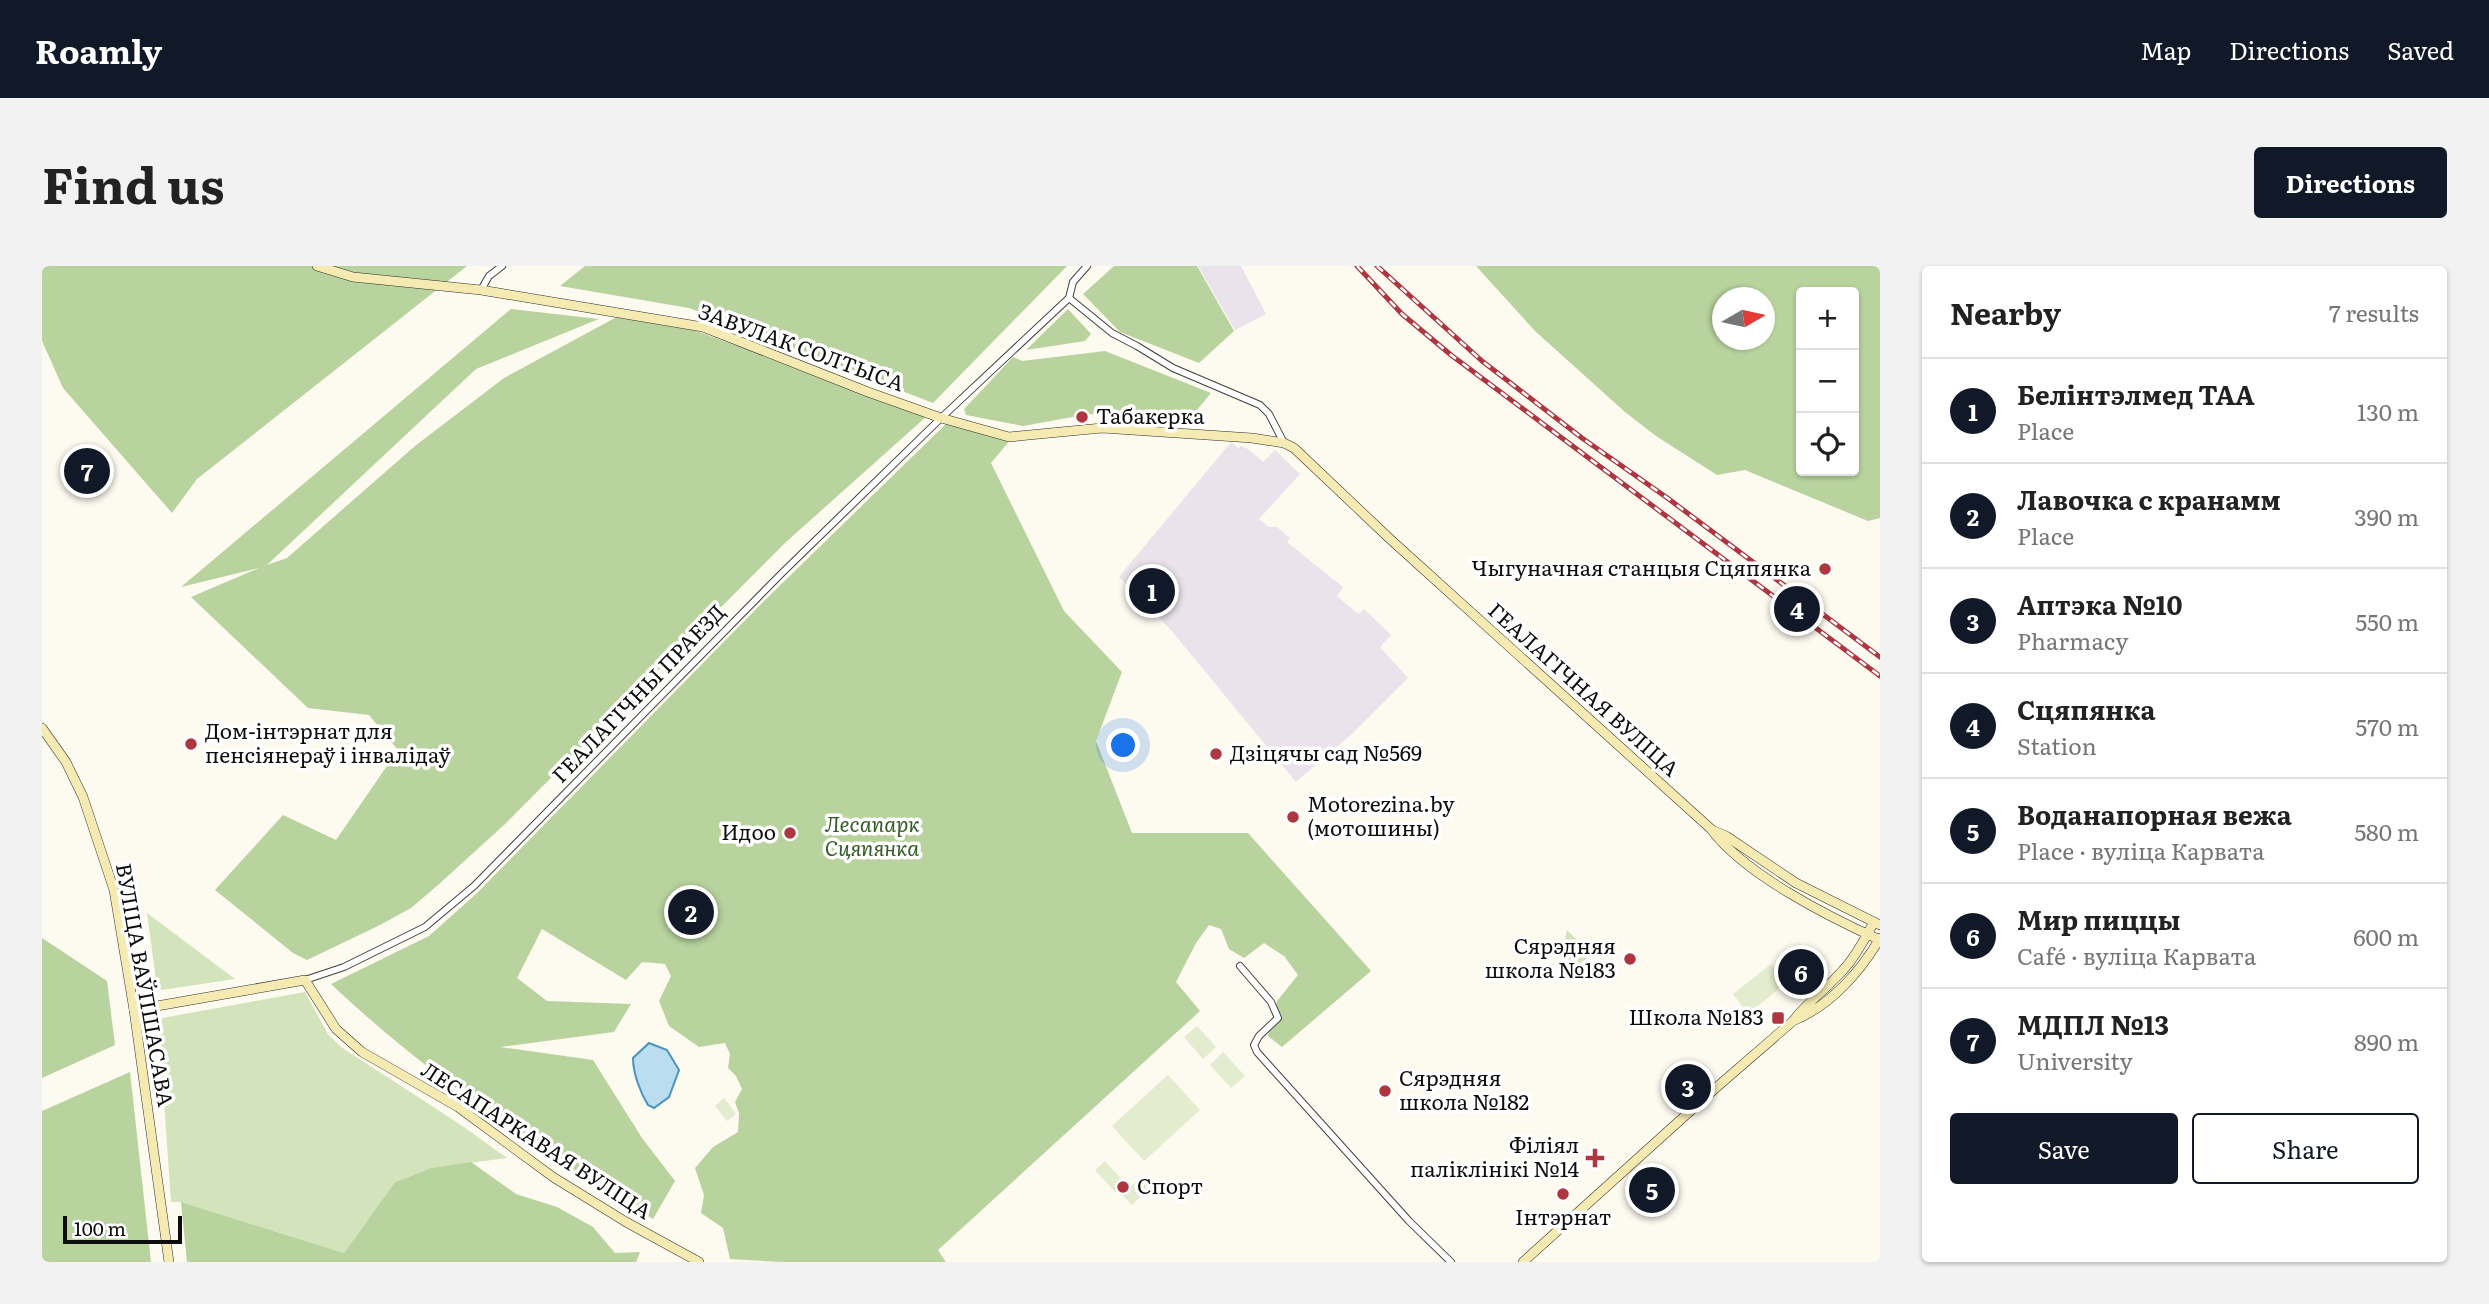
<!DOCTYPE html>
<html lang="en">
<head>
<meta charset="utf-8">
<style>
	:root { --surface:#fff; --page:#f2f2f2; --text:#222; --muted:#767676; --line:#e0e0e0; --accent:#111827 }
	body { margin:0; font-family:Literata,serif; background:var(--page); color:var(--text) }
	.controls { position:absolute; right:21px; top:21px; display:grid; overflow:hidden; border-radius:7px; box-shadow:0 2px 5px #0004 }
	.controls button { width:63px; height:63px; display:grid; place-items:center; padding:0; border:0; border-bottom:2px solid var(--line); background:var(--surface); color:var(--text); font:35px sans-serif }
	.compass { position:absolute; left:1670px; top:21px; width:63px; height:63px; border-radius:50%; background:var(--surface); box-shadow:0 2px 5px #0004; rotate:81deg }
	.scale { position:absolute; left:21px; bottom:18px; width:119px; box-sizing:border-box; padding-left:7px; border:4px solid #0d0d0d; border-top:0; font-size:19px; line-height:24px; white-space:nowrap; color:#0d0d0d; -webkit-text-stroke:5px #fff; paint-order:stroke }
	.you { position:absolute; left:1082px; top:480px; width:24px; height:24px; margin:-18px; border:5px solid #fff; border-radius:50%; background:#1a73e8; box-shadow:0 0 0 10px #1a73e833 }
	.badge { display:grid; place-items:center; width:46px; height:46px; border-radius:50%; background:var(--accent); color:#fff; font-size:23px; font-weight:700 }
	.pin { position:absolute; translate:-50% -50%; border:4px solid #fff; box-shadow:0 2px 7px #0006 }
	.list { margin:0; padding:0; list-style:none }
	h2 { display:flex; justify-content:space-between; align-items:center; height:91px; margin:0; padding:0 28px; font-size:30px }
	h2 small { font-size:23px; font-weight:400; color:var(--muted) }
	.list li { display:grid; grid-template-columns:46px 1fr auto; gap:21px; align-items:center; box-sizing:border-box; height:105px; padding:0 28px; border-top:2px solid var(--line) }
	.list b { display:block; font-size:26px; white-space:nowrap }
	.list p { margin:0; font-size:23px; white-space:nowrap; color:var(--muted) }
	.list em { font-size:23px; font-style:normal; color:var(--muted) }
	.actions { display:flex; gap:14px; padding:21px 28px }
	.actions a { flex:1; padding:16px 0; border:2px solid var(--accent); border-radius:7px; text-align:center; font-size:24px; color:var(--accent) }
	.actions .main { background:var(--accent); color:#fff }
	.icon { flex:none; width:38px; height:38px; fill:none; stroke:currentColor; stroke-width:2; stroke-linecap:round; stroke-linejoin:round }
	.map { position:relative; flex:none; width:1838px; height:996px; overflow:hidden; border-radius:7px }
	header { display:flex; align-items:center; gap:42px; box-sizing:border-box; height:98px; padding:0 35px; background:var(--accent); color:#fff }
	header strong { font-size:33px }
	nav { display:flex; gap:38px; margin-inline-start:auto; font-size:24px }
	.intro { display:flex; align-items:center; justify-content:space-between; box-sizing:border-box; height:168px; padding:0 42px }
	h1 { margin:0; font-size:49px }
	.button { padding:18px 32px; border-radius:7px; background:var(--accent); color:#fff; font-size:24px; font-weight:700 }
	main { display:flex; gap:42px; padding:0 42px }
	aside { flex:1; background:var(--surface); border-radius:7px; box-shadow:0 2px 5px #0004 }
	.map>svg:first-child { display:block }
	.industrial { fill:#eae3eb }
	.green { fill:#d3e4bd }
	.forest { fill:#b8d39e; fill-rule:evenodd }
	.pitch { fill:#e3ecce }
	.water { fill:#badeef; stroke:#4995bd; stroke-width:2 }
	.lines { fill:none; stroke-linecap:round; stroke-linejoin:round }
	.street-casing { stroke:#404040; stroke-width:8 }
	.secondary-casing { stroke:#2f2f2f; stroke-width:10 }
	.street { stroke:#fff; stroke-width:6 }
	.secondary { stroke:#f5ebb2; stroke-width:9 }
	.rail-casing { stroke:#ad3641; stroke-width:5 }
	.rail { stroke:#fff; stroke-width:2.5; stroke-dasharray:8; stroke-linecap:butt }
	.poi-dot { fill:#ad3641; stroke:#fff; stroke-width:2.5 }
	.labels { text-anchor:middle; stroke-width:7; stroke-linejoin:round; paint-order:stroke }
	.street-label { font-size:21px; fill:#0d0d0d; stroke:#fff }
	.poi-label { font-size:21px; fill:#0d0d0d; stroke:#fff; text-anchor:start }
	.park-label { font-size:21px; font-style:italic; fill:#345d25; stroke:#fff }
</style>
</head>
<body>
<header>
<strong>Roamly</strong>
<nav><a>Map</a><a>Directions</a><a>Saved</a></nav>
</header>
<div class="intro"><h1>Find us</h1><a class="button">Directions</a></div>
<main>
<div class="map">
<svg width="1838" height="996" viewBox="0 0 1838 996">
	<rect width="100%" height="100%" fill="#fdfaf0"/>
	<g class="industrial">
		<polygon points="1156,0 1199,0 1224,48 1193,64"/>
		<polygon points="1189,176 1196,182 1199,180 1206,183 1221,196 1233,184 1258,208 1217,253 1227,261 1235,261 1248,272 1245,276 1301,321 1295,330 1316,348 1322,343 1349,369 1338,381 1366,412 1311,467 1254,516 1129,364 1077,311"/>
	</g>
	<g class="green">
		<polygon points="105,647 193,713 120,724 115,721"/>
		<polygon points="1525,664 1548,687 1529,713 1517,700"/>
		<polygon points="263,726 286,768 299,781 419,859 465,892 389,902 353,916 302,987 139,936 129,936 117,761 120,752"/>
	</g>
	<g class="forest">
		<polygon points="0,0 425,0 155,213 130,247 21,122 0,75"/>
		<polygon points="543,0 1025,0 891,137 647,42 518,20"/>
		<polygon points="1072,0 1155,0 1192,65 1157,97 1078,66 1041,28"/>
		<path d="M1434,0h404v252l-12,3 -123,-51 -28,5 -61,-39 -31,-24 -90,-81zM1759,26h53v179h-53zM1680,32h42v42h-42z"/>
		<polygon points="469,43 557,53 434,103 225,299 245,292 373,180 462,112 584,46 641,60 885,150 744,276 462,559 396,619 369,642 336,660 265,694 251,687 173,624 241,549 294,574 356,484 327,449 266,442 149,331 217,302 139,321"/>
		<polygon points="1026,43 1049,68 1043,75 984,84"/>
		<polygon points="1063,85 1169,127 1145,156 1108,151 1047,148 981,160 924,149 922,143 971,91 980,95"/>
		<path d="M909,153l49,14h16l-25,30 73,148 58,61 -26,69 36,92h116l123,138 -89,76 -14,-11 9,-35 21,-26 -14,-19 -20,-13 -20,15 -15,-9 -8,-20 -12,-4 -13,18 -20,39 24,29 -262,239 8,12h-167l-49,-3 -7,-31 -22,-15 3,-18 -9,-27 18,-21 25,-15 1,-19 -4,-11 7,-13 -6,-13 -8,-8 2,-14 -5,-11 -26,4 -30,-21 -10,-25 12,-25 -6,-12 -23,-2 -16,18 -84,-51 -25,49 30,23 84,3 -17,28 -114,15 93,13 49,78 33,43 -22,38c-113,-69 -226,-144 -322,-235l98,-48 47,-42 287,-292z"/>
		<polygon points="0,672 65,715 73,779 0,812"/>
		<polygon points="88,806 109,996 0,996 0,845"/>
		<polygon points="429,896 474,928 515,941 551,961 573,987 598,986 594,996 145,996 139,936 302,987 353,916 389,902"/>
	</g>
	<g class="pitch">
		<polygon points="1729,698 1744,717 1706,748 1691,728"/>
		<polygon points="1155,760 1174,781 1161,793 1142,771"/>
		<polygon points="1181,786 1203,810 1189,822 1168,799"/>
		<polygon points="1126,809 1158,844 1102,895 1070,860"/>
		<polygon points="682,832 694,848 685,855 673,840"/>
		<polygon points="1063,895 1083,917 1073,926 1053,904"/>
		<polygon points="1100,909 1110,920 1090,939 1080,929"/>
	</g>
	<path class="water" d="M607,777l18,7 12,20 -10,27 -15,11 -6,-3c-8,-13 -15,-32 -15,-47z"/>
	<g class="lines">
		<g class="street-casing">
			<g id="street">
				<polyline points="439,24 447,10 460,0"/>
				<polyline points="1027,32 1070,67 1095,80 1131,102 1218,139 1227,148 1242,177"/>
				<polyline points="1198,700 1229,736 1236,752 1217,770 1212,779 1215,786 1367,955 1409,996"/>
				<polyline points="263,714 302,701 383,661 432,620 740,307 899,152 1027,32 1031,16 1045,0"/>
			</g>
		</g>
		<g class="secondary-casing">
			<g id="secondary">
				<path d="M275,0l36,11 128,13 222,37 165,65 73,26 68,19 93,-9 150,10 32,5 10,5 96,91 321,290c33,45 118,88 169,111"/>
				<polyline points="0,462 24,496 41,531 72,624 92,744 127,996"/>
				<polyline points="1670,564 1684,570 1754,617 1838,659"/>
				<polyline points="92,744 263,714 294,763 320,786 416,841 511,911 584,956 657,996"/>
				<path d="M1753,754c36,-15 66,-49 85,-82"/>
				<path d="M1481,996l195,-176 75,-65c15,-20 35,-33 51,-52 13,-14 21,-31 30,-47"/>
			</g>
		</g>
		<use href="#street" class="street"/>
		<use href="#secondary" class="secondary"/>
		<g class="rail-casing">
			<g id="rail">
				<polyline points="1315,0 1360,48 1409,89 1838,410"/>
				<polyline points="1335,0 1440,95 1540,172 1624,231 1838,391"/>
			</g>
		</g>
		<use href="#rail" class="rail"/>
	</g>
	<g class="poi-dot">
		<circle cx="1040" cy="151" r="7"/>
		<circle cx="1783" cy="303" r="7"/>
		<circle cx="149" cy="478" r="7"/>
		<circle cx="1174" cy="488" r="7"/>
		<circle cx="1251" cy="551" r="7"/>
		<circle cx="748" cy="567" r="7"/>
		<circle cx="1588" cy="693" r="7"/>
		<rect x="1729" y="745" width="14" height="14" rx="3.5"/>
		<circle cx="1343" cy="825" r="7"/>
		<path d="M1549.5 881.5h7v7h7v7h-7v7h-7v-7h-7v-7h7z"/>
		<circle cx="1081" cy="921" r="7"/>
		<circle cx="1521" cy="928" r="7"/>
	</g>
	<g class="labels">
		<g class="street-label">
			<text transform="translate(759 82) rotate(20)" y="7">ЗАВУЛАК СОЛТЫСА</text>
			<text transform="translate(1541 424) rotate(42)" y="7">ГЕАЛАГІЧНАЯ ВУЛІЦА</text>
			<text transform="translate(597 428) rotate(-46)" y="7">ГЕАЛАГІЧНЫ ПРАЕЗД</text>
			<text transform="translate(102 719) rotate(80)" y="7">ВУЛІЦА ВАЎПШАСАВА</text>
			<text transform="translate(494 875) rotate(33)" y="7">ЛЕСАПАРКАВАЯ ВУЛІЦА</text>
		</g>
		<g class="poi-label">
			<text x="1054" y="158">Табакерка</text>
			<text x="1769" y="310" text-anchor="end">Чыгуначная станцыя Сцяпянка</text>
			<text x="163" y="473">Дом-інтэрнат для<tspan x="163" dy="24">пенсіянераў і інвалідаў</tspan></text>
			<text x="1188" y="495">Дзіцячы сад №569</text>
			<text x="1265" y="546">Motorezina.by<tspan x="1265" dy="24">(мотошины)</tspan></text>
			<text x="734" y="574" text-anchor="end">Идоо</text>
			<text x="1574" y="688" text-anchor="end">Сярэдняя<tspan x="1574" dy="24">школа №183</tspan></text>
			<text x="1722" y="759" text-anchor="end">Школа №183</text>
			<text x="1357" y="820">Сярэдняя<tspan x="1357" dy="24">школа №182</tspan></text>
			<text x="1537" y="887" text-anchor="end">Філіял<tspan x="1537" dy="24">паліклінікі №14</tspan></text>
			<text x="1095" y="928">Спорт</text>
			<text x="1521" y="959" text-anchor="middle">Інтэрнат</text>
		</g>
		<g class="park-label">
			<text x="830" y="566">Лесапарк<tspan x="830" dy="24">Сцяпянка</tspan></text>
		</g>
	</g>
</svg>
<div class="controls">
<button>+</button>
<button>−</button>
<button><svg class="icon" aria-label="locate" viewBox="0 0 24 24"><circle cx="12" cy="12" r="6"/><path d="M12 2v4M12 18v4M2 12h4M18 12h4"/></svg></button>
</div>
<svg class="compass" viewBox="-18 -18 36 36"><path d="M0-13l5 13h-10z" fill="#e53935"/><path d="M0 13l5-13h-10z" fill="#767676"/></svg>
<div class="scale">100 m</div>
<div class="you"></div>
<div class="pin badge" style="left:1110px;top:325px">1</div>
<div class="pin badge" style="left:649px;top:646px">2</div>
<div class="pin badge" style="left:1646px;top:821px">3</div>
<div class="pin badge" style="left:1755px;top:343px">4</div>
<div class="pin badge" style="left:1610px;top:924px">5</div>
<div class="pin badge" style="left:1759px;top:706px">6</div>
<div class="pin badge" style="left:45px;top:205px">7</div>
</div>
<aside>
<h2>Nearby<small>7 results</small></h2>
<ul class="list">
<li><span class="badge">1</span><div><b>Белінтэлмед ТАА</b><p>Place</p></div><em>130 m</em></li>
<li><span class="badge">2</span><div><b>Лавочка с кранамм</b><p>Place</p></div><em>390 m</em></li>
<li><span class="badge">3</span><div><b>Аптэка №10</b><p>Pharmacy</p></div><em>550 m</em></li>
<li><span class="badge">4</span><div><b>Сцяпянка</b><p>Station</p></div><em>570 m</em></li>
<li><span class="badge">5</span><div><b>Воданапорная вежа</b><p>Place · вуліца Карвата</p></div><em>580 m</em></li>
<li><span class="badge">6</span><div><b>Мир пиццы</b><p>Café · вуліца Карвата</p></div><em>600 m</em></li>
<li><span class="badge">7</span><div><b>МДПЛ №13</b><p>University</p></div><em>890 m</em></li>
</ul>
<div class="actions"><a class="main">Save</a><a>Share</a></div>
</aside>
</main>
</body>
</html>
